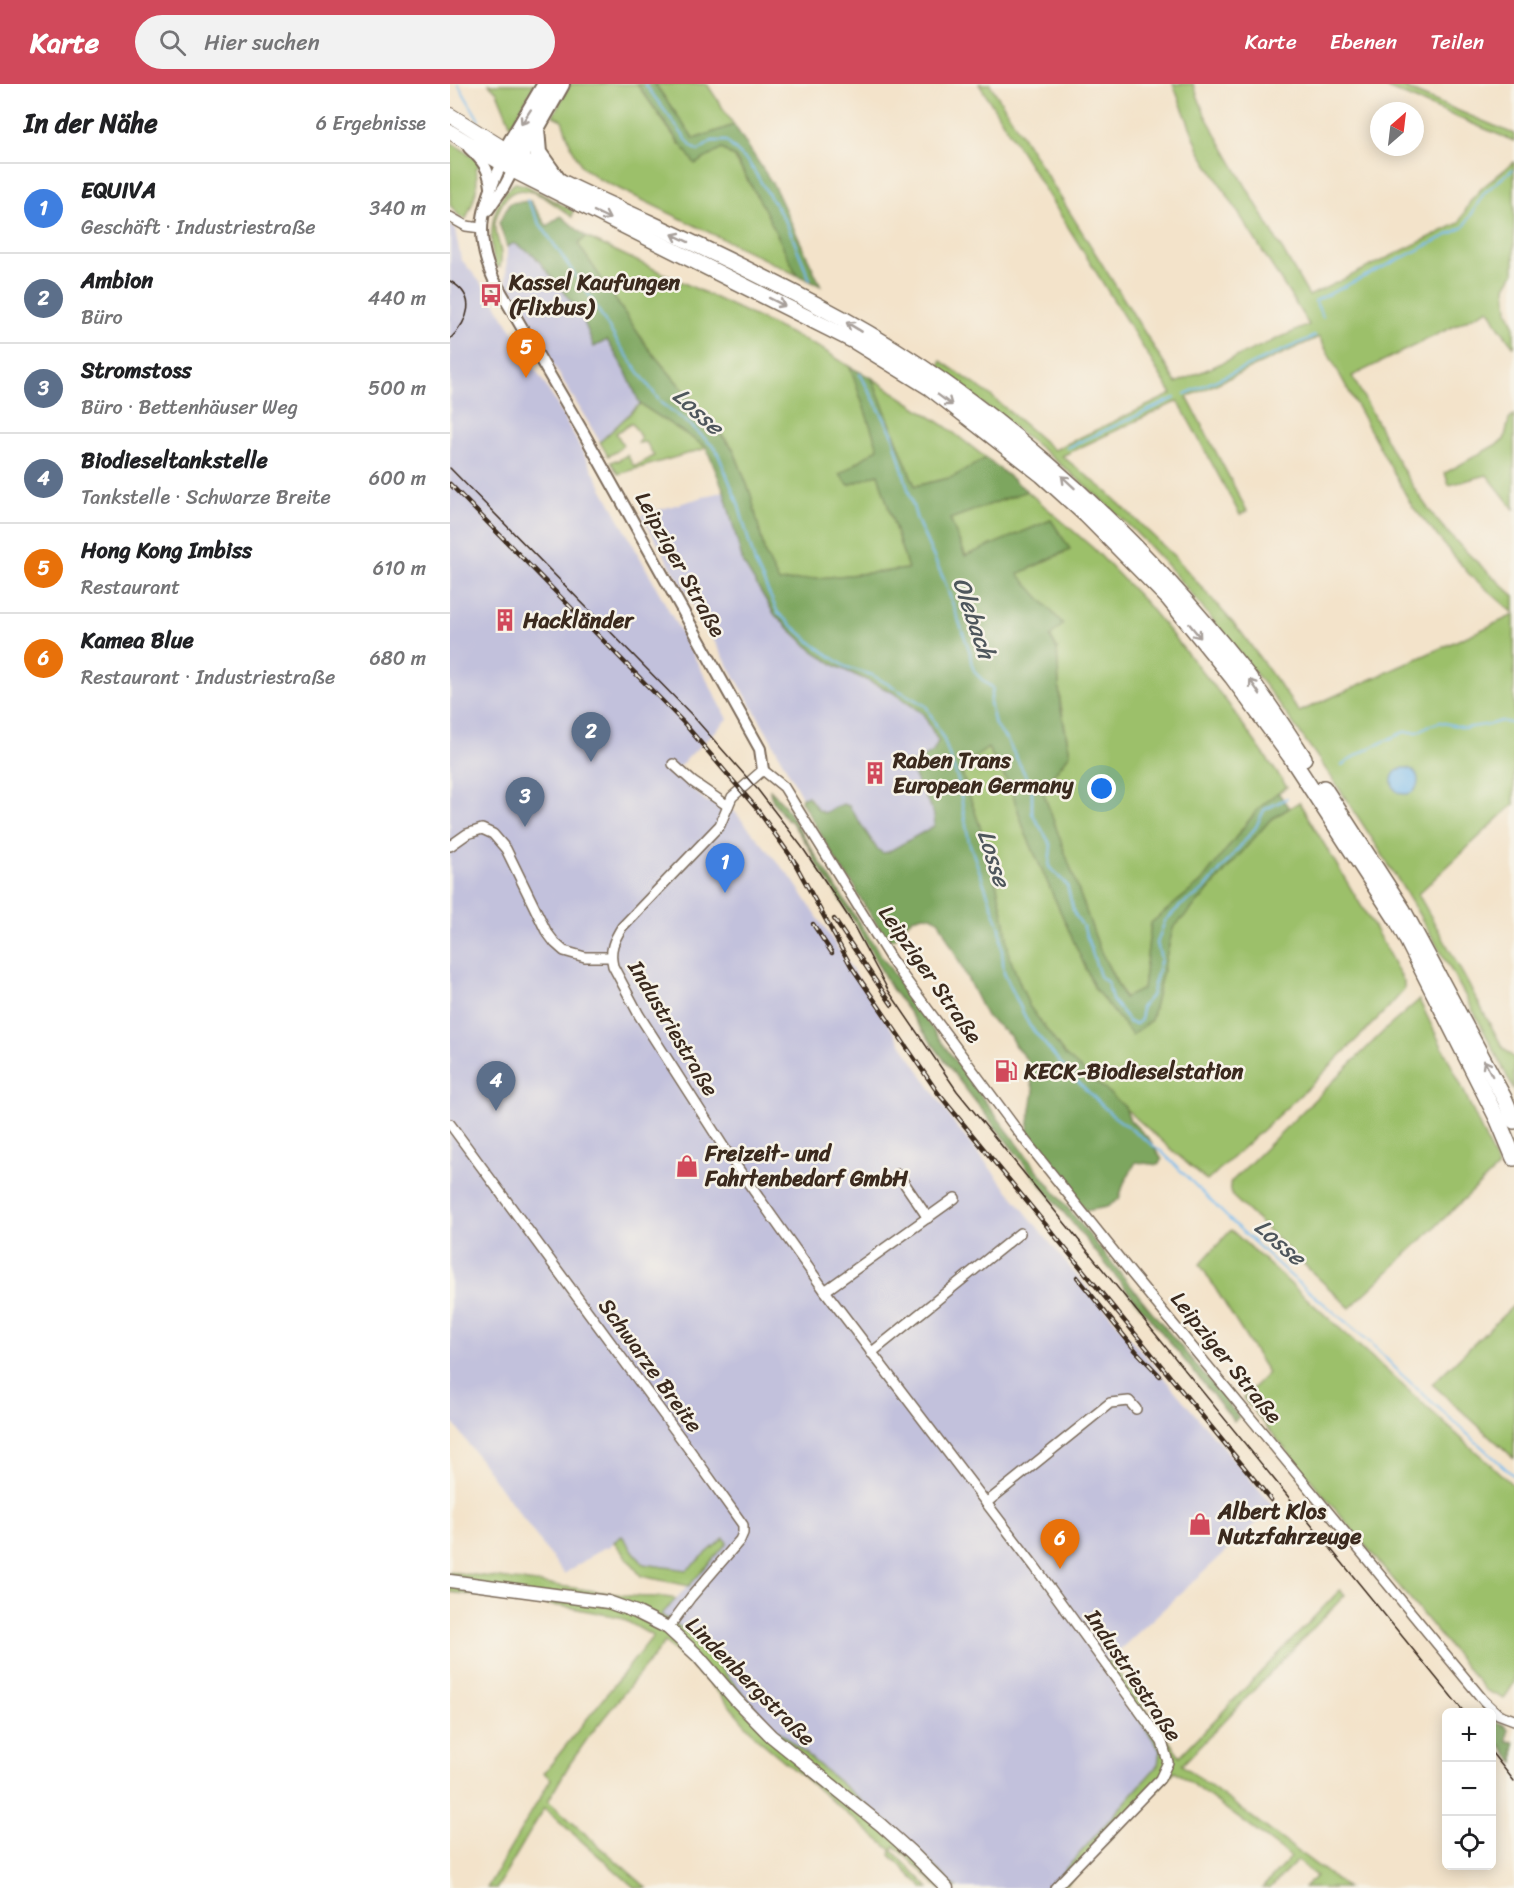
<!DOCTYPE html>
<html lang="de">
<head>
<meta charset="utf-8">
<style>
	:root { --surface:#fff; --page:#f2f2f2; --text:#202124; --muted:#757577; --line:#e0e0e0; --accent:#d1495b }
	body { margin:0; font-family:Sriracha,sans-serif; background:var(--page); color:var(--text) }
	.controls { position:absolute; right:18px; bottom:18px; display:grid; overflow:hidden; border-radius:9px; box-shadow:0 3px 15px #0003 }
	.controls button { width:54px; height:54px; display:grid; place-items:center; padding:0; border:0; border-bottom:2px solid var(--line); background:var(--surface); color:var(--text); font:30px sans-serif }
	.compass { position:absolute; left:920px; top:18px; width:54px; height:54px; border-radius:50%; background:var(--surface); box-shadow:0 3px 15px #0003; rotate:28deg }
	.you { position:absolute; left:652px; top:705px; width:21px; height:21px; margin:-15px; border:4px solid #fff; border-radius:50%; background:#1a73e8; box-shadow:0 0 0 9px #1a73e833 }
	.badge { display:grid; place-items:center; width:39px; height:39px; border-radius:50%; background:var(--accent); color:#fff; font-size:20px; font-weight:700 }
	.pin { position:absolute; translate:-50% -50px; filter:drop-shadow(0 2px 3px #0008) }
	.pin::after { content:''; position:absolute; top:32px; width:21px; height:18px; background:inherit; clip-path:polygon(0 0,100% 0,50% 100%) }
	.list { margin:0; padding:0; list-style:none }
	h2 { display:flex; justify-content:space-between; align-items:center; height:78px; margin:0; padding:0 24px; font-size:26px }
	h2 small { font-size:20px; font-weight:400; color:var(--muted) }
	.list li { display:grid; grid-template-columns:39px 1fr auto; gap:18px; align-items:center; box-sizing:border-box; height:90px; padding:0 24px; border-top:2px solid var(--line) }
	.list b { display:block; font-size:22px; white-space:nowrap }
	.list p { margin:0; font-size:20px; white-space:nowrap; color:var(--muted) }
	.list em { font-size:20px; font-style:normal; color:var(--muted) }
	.icon { flex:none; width:33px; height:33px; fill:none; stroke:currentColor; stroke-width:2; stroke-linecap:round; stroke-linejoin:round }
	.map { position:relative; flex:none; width:1064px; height:1804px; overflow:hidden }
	header { display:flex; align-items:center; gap:36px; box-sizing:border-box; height:84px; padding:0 30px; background:var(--accent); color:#fff }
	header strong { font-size:28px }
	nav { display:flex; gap:33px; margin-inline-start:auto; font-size:21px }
	.search { width:420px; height:54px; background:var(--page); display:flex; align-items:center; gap:15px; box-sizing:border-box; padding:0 21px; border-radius:33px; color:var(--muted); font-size:22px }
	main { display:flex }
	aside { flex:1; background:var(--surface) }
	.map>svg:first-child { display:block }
	.industrial { fill:#c2c1dc }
	.green { fill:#9cc06a; stroke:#6c7544; stroke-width:1.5 }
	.forest { fill:#7da65e; stroke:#5c683e; stroke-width:1.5 }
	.water { fill:#79bcee; stroke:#5a7386; stroke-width:1.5 }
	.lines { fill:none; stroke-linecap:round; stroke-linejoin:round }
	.stream { stroke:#79bcee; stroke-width:2 }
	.minor-casing { stroke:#7b6b5a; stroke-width:12 }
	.tertiary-casing { stroke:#7b6b5a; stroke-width:14 }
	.secondary-casing { stroke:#7b6b5a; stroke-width:15 }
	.primary-casing { stroke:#7b6b5a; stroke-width:16 }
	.trunk-casing { stroke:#7b6b5a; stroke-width:18 }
	.motorway-casing { stroke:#7b6b5a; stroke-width:20 }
	.minor { stroke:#fff; stroke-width:9 }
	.tertiary { stroke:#fff; stroke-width:10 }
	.secondary { stroke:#fff; stroke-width:12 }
	.primary { stroke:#fff; stroke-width:14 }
	.trunk { stroke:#fff; stroke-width:15 }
	.motorway { stroke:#fff; stroke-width:16 }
	.tram { stroke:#3b2a1e; stroke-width:1.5 }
	.rail-casing { stroke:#3b2a1e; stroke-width:4.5 }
	.rail { stroke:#f7f3e8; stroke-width:2; stroke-dasharray:7; stroke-linecap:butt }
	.oneway { stroke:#a79f9a }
	.labels { text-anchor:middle; stroke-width:5; stroke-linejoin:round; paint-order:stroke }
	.poi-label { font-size:22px; font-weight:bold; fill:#3b2a1e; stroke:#f7f3e8; text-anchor:start }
	.street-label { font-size:22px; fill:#3b2a1e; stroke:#f7f3e8 }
	.water-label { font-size:24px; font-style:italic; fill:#4e565c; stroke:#f7f3e8 }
</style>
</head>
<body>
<header>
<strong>Karte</strong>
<div class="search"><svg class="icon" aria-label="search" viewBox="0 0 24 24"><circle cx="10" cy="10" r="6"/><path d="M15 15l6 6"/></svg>Hier suchen</div>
<nav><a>Karte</a><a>Ebenen</a><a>Teilen</a></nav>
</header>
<main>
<aside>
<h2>In der Nähe<small>6 Ergebnisse</small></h2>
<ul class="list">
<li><span class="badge" style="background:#3f7fe0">1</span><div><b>EQUIVA</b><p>Geschäft · Industriestraße</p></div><em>340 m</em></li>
<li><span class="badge" style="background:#5c6f8a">2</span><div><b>Ambion</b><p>Büro</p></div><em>440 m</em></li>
<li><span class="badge" style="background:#5c6f8a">3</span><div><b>Stromstoss</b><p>Büro · Bettenhäuser Weg</p></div><em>500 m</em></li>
<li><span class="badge" style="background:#5c6f8a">4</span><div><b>Biodieseltankstelle</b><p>Tankstelle · Schwarze Breite</p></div><em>600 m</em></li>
<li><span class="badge" style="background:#e8710a">5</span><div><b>Hong Kong Imbiss</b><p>Restaurant</p></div><em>610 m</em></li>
<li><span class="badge" style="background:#e8710a">6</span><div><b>Kamea Blue</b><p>Restaurant · Industriestraße</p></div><em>680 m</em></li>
</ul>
</aside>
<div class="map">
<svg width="1064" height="1804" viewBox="0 0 1064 1804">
	<rect width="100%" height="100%" fill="#f7f3e8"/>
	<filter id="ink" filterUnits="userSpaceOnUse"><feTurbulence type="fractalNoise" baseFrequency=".0167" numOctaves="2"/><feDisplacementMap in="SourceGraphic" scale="12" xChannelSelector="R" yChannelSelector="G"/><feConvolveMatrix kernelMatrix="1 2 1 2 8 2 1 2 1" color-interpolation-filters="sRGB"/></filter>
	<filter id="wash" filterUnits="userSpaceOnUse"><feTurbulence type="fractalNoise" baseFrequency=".008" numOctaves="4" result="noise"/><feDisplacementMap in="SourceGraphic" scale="24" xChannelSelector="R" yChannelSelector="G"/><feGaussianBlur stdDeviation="1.35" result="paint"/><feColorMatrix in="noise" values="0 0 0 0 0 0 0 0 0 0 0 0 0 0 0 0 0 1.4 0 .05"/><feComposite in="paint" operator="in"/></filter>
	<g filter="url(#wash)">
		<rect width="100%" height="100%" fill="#f3e3ca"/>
		<g class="industrial">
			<polygon points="0,140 5,146 11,175 40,210 106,319 278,635 223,688 256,717 284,727 342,795 506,1042 622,1186 824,1423 652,1582 710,1665 708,1681 624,1776 597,1804 506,1804 457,1755 319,1639 239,1548 211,1531 277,1459 274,1455 238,1486 193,1480 172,1452 158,1463 155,1463 114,1490 0,1335"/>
			<polygon points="64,158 84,171 131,230 144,263 157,256 175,286 190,320 150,358 56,202 57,163"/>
			<polygon points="274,407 293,479 325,531 362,566 386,582 442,608 473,630 488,657 483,668 462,679 471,709 482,725 486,736 484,742 438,768 433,769 428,765 386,723 381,727 374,729 368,726 361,714 358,712 352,713 317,648 191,431"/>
		</g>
		<g class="green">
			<polygon points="39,0 85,0 61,42 47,8"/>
			<polygon points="120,0 187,0 230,61 272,65 284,73 314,124 347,191 149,95 132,83 121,62 112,36 103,32"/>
			<polygon points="205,0 257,0 284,41 244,55"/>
			<path d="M529,0h11l186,299 133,-58 -109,-173 -27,-68h20l12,31 104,181 150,-73 12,-23 12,-13 31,-25v111l-8,14 2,23 6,15v22l-15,-20 -10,-18 -137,67c27,48 50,100 84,143 23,28 51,52 78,77v17l-45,-39 -57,-68 -93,-169 -132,60 60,114 -7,4 -62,-114 -116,55 44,35 69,66 66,75 58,80 215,-97v189l-96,90 34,60 51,94 11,10v32c-77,-156 -168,-303 -276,-439 -25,-30 -49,-61 -75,-90 -66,-73 -146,-132 -225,-190l3,-10 48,33 65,56 118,-56z"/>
			<polygon points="933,0 950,0 961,7 1064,50 1064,57 937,4"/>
			<path d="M0,58l26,16 5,7 -5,3c3,22 -2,31 -10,51l-6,-2 -10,-12z"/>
			<path d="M65,99l10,2 48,26 -1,6c-18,-13 -53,-45 -70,-13 -3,6 -8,15 -7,22 1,17 9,21 5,41l-5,-1c-7,-27 -5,-65 20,-83z"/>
			<polygon points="136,153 304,232 372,265 400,283 428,364 390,390 428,390 458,485 329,498 315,470 301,411 283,364 198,264 128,160"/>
			<polygon points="422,294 495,342 536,374 503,393 465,402"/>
			<polygon points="190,320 256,363 257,364 168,390 161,378 166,376 167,377 177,371 183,381 186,382 204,372 196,358 188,359 191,354 182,339 166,349 173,361 166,368 158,372 150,358"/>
			<polygon points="1064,331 1064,425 1037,391 999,401 995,389 1054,356 1059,336"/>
			<path d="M577,407l66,57 53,55 81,99 60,85c-38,21 -57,64 -86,95 -15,15 -34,28 -50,41l-8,67 -18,8 -25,-48 -58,-161 28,-35 -10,-54 -3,-51 -39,-75 52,-24 -19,-30 -85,36 -16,-37z"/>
			<polygon points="538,664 560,702 575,748 645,905 701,936 723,844 752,814 820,736 849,718 924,843 954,898 954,906 938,924 862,1000 757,1097 615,971 579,922 559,872 555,838 540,772 510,684"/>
			<polygon points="969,916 1013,1005 1048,1083 900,1224 782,1112 780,1099 937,944"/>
			<polygon points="781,1146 1064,1402 1064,1599 1054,1615 1035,1606 793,1314 818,1289 750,1180"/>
			<polygon points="1064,1221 1064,1374 982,1300"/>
			<polygon points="172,1452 193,1480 237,1486 274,1454 277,1459 239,1502 191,1492 164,1458"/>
			<path d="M0,1488c60,7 120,15 180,24 15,2 31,-1 46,3l-15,16 28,17 80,91 138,116 49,49h-17l-44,-42 -3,4 37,38h-6l-33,-33 1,-5 -132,-110 -43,-50 -51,-48 -75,93 -21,30 -21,36 99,87h-12l-91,-80 -47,80h-10l64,-109 -7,-6 109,-137 -34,-19 -52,-10 -117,-15z"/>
			<polygon points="890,1506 895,1511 732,1681 897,1804 854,1804 866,1792 847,1777 820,1804 812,1804 841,1773 725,1687 613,1804 597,1804 624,1776 708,1681 710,1665 652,1582 659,1576 730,1672"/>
		</g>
		<g class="forest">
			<polygon points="187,0 205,0 244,55 284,41 324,102 371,202 347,191 314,124 285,73 272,65 245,80"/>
			<path d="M80,117l17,25 14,-10 25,21 -8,7 70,104 85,101 18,46 14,59 14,28 129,-13 -30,-95 -29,11 -9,-10 38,-27 -28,-81 22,11 43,108 38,-9 33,-19 41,33 -77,28 15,37 86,-36 19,29 -52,25 45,50 -13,13 7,12 3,56 10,49 -28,35 58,161 24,48 19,-9 8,-66 50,-41 57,-73 20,-17 11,16 -19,12 -68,78 -29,30 -22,92 -19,15 -37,-46 -70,-157 -15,-46 -22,-38 -28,20 30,88 15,66 4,34 20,50 36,49 60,52 5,13 20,20 12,20 -4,5 -22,-3 -12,21 -5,16 -12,8 -21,4 -57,-74 -2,-3 7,-43 -3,-10 1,-6 -5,-15 -12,-14 -5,-10 -24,-20 -47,-95c-9,-9 -22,-7 -32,2 -5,4 -8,11 -13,16l-7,1 -29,-45 -2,-7 -16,-21 -39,-66 1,-4 6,-1 10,14 6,3 19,-9 6,2 28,43 6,4 5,-1 46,-26c5,-20 -22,-38 -22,-62l21,-12 5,-11 -15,-27 -31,-22 -56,-26 -24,-16 -37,-35 -32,-52 -19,-72 -18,-44 -66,-43 -15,-34 -18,-30 -13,7 -13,-33 -47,-59 -20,-12 -7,4 -8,-24 11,-20z"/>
			<path d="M320,706l12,12c39,61 77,123 119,182 103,151 221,292 338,433l-5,4 -201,-246 -72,-92 -71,-97 -34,-62 -41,-63c-4,-16 -17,-26 -24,-40l-4,-1c-6,-9 -17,-19 -17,-30z"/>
			<polygon points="1042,1638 1052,1640 1058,1645 1057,1657 1064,1658 1064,1678 1042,1651"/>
		</g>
		<circle class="water" cx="955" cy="697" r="13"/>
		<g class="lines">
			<g class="stream">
				<polyline points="8,0 29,36"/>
				<polyline points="195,0 241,62 248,67 262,57 276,57 299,79 337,140 360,196"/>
				<polyline points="77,116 90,140 141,214 168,259 211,319 239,340 266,365 288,419 305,479 328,529 363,560 396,583 422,591 476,622 494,656 508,696 519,758 550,844 554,889 579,941 617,987 662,1031 712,1068 782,1138 842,1193 921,1259 951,1290 1064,1392"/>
				<polyline points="873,233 865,217 1014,143 1034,109 1062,86"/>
				<path d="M410,290l32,59 25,87 27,60 26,72c1,21 8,25 23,36l-3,15 5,22 13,17 24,46v25l19,32 -2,22 18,18 7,28 10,15 16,48 8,7 4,17 13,16 3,6 8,2 5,-4v-12l10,-12 10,-37 -4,-16 8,-22 15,-15 24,-16 52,-63 8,-17 23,-12"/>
				<polyline points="735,310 865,252"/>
				<polyline points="617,364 725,314"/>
				<polyline points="892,681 914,667 954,648 968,648 978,642 990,638 1015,644 1041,640 1051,637 1064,640"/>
			</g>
		</g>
	</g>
	<g filter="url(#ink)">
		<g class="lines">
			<g class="minor-casing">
				<g id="minor">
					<polyline points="0,133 16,142 31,144"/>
					<polyline points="223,680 243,698 278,722"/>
					<polyline points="0,762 17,750 32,745 43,750 56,765 96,847 105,859 114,867 135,873 161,873"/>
					<polyline points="0,1040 241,1368 293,1441 293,1449 290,1456 241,1513 218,1544"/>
					<polyline points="448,1090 478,1134"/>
					<polyline points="375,1207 505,1114"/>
					<polyline points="421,1269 570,1149"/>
					<polyline points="536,1419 660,1319 679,1317 686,1325"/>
					<path d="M605,1804l105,-109 8,-17 -6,-20 -127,-175 -210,-276 -93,-131 -93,-145 -26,-49c-4,-16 1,-26 9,-39l98,-102 12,-28 31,-27 21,17 108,174 128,173 112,140 352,427 14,13 16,6"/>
				</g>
			</g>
			<g class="tertiary-casing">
				<g id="tertiary">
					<path d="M19,64c13,12 20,20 22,39"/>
					<path d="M52,79c-20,43 -29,72 -8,117l89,152 177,317 3,21"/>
					<polyline points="38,126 54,103 63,86"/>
				</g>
			</g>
			<g class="secondary-casing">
				<polyline id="secondary" points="0,1497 158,1518 186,1528 218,1544 248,1572 286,1616 321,1652 431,1741 461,1768 497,1804"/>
			</g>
			<g class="primary-casing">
				<polyline id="primary" points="0,31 69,74 63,86 0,48"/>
			</g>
			<g class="trunk-casing">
				<g id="trunk">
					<path d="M69,74c41,26 86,44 131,65 56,26 112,53 167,82 164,85 310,218 424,362 22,28 43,60 63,91"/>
					<polyline points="63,86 406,258 479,303 592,391 636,431 719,515 782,593 840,672 948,838 1048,1036 1064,1074"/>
					<polyline points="874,704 953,826 1055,1016 1064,1037"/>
				</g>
			</g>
			<g class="motorway-casing">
				<g id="motorway">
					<polyline points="86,45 88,69 108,97"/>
					<polyline points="57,66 96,0"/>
					<polyline points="69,74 111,0"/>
				</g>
			</g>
			<use href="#minor" class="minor"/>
			<use href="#tertiary" class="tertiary"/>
			<use href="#secondary" class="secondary"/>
			<use href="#primary" class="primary"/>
			<use href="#trunk" class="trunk"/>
			<use href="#motorway" class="motorway"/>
			<g class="tram">
				<path d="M0,197c28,16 19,39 0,58"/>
				<polyline points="0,384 241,630 308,706 352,763 379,803 401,837 438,906 507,1007 1014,1628"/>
				<polyline points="1042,1669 1064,1697"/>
			</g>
			<g class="rail-casing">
				<g id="rail">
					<polyline points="0,400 233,638 307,725 347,781"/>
					<polyline points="342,774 401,882 488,1009 821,1416"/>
					<polyline points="384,835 442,921"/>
					<polyline points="363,840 382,869"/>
					<polyline points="627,1193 686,1267 710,1292"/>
				</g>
			</g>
			<use href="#rail" class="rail"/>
		</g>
		<defs><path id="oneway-shaft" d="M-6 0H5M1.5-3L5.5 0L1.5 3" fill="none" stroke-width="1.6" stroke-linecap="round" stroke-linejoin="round" transform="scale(1.5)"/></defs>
		<g class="oneway">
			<use href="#oneway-shaft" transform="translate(76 33) rotate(123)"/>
			<use href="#oneway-shaft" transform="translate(152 131) rotate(26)"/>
			<use href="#oneway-shaft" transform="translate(230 154) rotate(-154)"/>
			<use href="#oneway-shaft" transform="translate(327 218) rotate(27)"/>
			<use href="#oneway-shaft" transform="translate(404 243) rotate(-149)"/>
			<use href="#oneway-shaft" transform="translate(495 316) rotate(37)"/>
			<use href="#oneway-shaft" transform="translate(618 398) rotate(-137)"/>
			<use href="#oneway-shaft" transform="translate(745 547) rotate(51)"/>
			<use href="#oneway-shaft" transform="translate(805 603) rotate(-125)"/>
			<use href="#oneway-shaft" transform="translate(1038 984) rotate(-118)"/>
		</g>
	</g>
	<defs>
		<g id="bus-bare" transform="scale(1.8)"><path d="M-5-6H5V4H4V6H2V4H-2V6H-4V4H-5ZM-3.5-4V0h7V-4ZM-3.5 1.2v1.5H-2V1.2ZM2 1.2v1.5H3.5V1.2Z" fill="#d1495b" stroke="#f7f3e8" stroke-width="2.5" paint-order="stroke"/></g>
		<g id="building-bare" transform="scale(1.8)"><path d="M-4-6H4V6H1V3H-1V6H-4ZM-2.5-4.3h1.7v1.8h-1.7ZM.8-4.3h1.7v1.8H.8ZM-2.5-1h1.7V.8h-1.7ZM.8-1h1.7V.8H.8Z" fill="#d1495b" stroke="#f7f3e8" stroke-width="2.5" paint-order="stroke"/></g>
		<g id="fuel-bare" transform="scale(1.8)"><path d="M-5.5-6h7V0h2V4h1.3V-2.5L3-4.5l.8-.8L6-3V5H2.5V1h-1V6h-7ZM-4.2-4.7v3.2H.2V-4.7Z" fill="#d1495b" stroke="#f7f3e8" stroke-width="2.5" paint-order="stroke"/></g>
		<g id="shop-bare" transform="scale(1.8)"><path d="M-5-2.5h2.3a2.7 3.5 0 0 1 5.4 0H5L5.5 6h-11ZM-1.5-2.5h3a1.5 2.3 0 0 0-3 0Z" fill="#d1495b" stroke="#f7f3e8" stroke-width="2.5" paint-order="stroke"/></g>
	</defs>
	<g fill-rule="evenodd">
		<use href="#bus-bare" x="41" y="211"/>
		<use href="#building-bare" x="55" y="536"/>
		<use href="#building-bare" x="425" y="689"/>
		<use href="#fuel-bare" x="556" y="987"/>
		<use href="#shop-bare" x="237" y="1082"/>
		<use href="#shop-bare" x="750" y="1440"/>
	</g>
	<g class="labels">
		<g class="poi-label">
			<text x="59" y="206">Kassel Kaufungen<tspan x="59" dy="25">(Flixbus)</tspan></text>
			<text x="73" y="544">Hackländer</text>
			<text x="443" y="684">Raben Trans<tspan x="443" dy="25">European Germany</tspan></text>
			<text x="574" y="995">KECK-Biodieselstation</text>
			<text x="255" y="1077">Freizeit- und<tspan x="255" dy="25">Fahrtenbedarf GmbH</tspan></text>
			<text x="768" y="1435">Albert Klos<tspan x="768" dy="25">Nutzfahrzeuge</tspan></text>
		</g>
		<g class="street-label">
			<text transform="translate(231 480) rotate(61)" y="8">Leipziger Straße</text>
			<text transform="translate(481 890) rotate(55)" y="8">Leipziger Straße</text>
			<text transform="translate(224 944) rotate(59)" y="8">Industriestraße</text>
			<text transform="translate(777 1273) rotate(51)" y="8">Leipziger Straße</text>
			<text transform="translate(201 1281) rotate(54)" y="8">Schwarze Breite</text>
			<text transform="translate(684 1591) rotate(56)" y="8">Industriestraße</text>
			<text transform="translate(301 1597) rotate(45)" y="8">Lindenbergstraße</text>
		</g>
		<g class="water-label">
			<text transform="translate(248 327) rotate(42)" y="8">Losse</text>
			<text transform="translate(524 534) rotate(71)" y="8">Olebach</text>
			<text transform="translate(544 774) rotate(72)" y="8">Losse</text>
			<text transform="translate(830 1158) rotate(41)" y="8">Losse</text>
		</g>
	</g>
</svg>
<div class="controls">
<button>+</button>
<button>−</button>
<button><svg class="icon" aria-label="locate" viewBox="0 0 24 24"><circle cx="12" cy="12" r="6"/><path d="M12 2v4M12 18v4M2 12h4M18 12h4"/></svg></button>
</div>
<svg class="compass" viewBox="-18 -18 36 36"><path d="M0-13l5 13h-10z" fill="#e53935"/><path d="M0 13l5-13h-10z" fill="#757577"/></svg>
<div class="you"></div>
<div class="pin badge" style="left:275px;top:809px;background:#3f7fe0">1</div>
<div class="pin badge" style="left:141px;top:678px;background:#5c6f8a">2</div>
<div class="pin badge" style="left:75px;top:743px;background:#5c6f8a">3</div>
<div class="pin badge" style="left:46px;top:1027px;background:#5c6f8a">4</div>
<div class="pin badge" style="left:76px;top:294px;background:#e8710a">5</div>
<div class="pin badge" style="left:610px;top:1485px;background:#e8710a">6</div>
</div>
</main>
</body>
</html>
